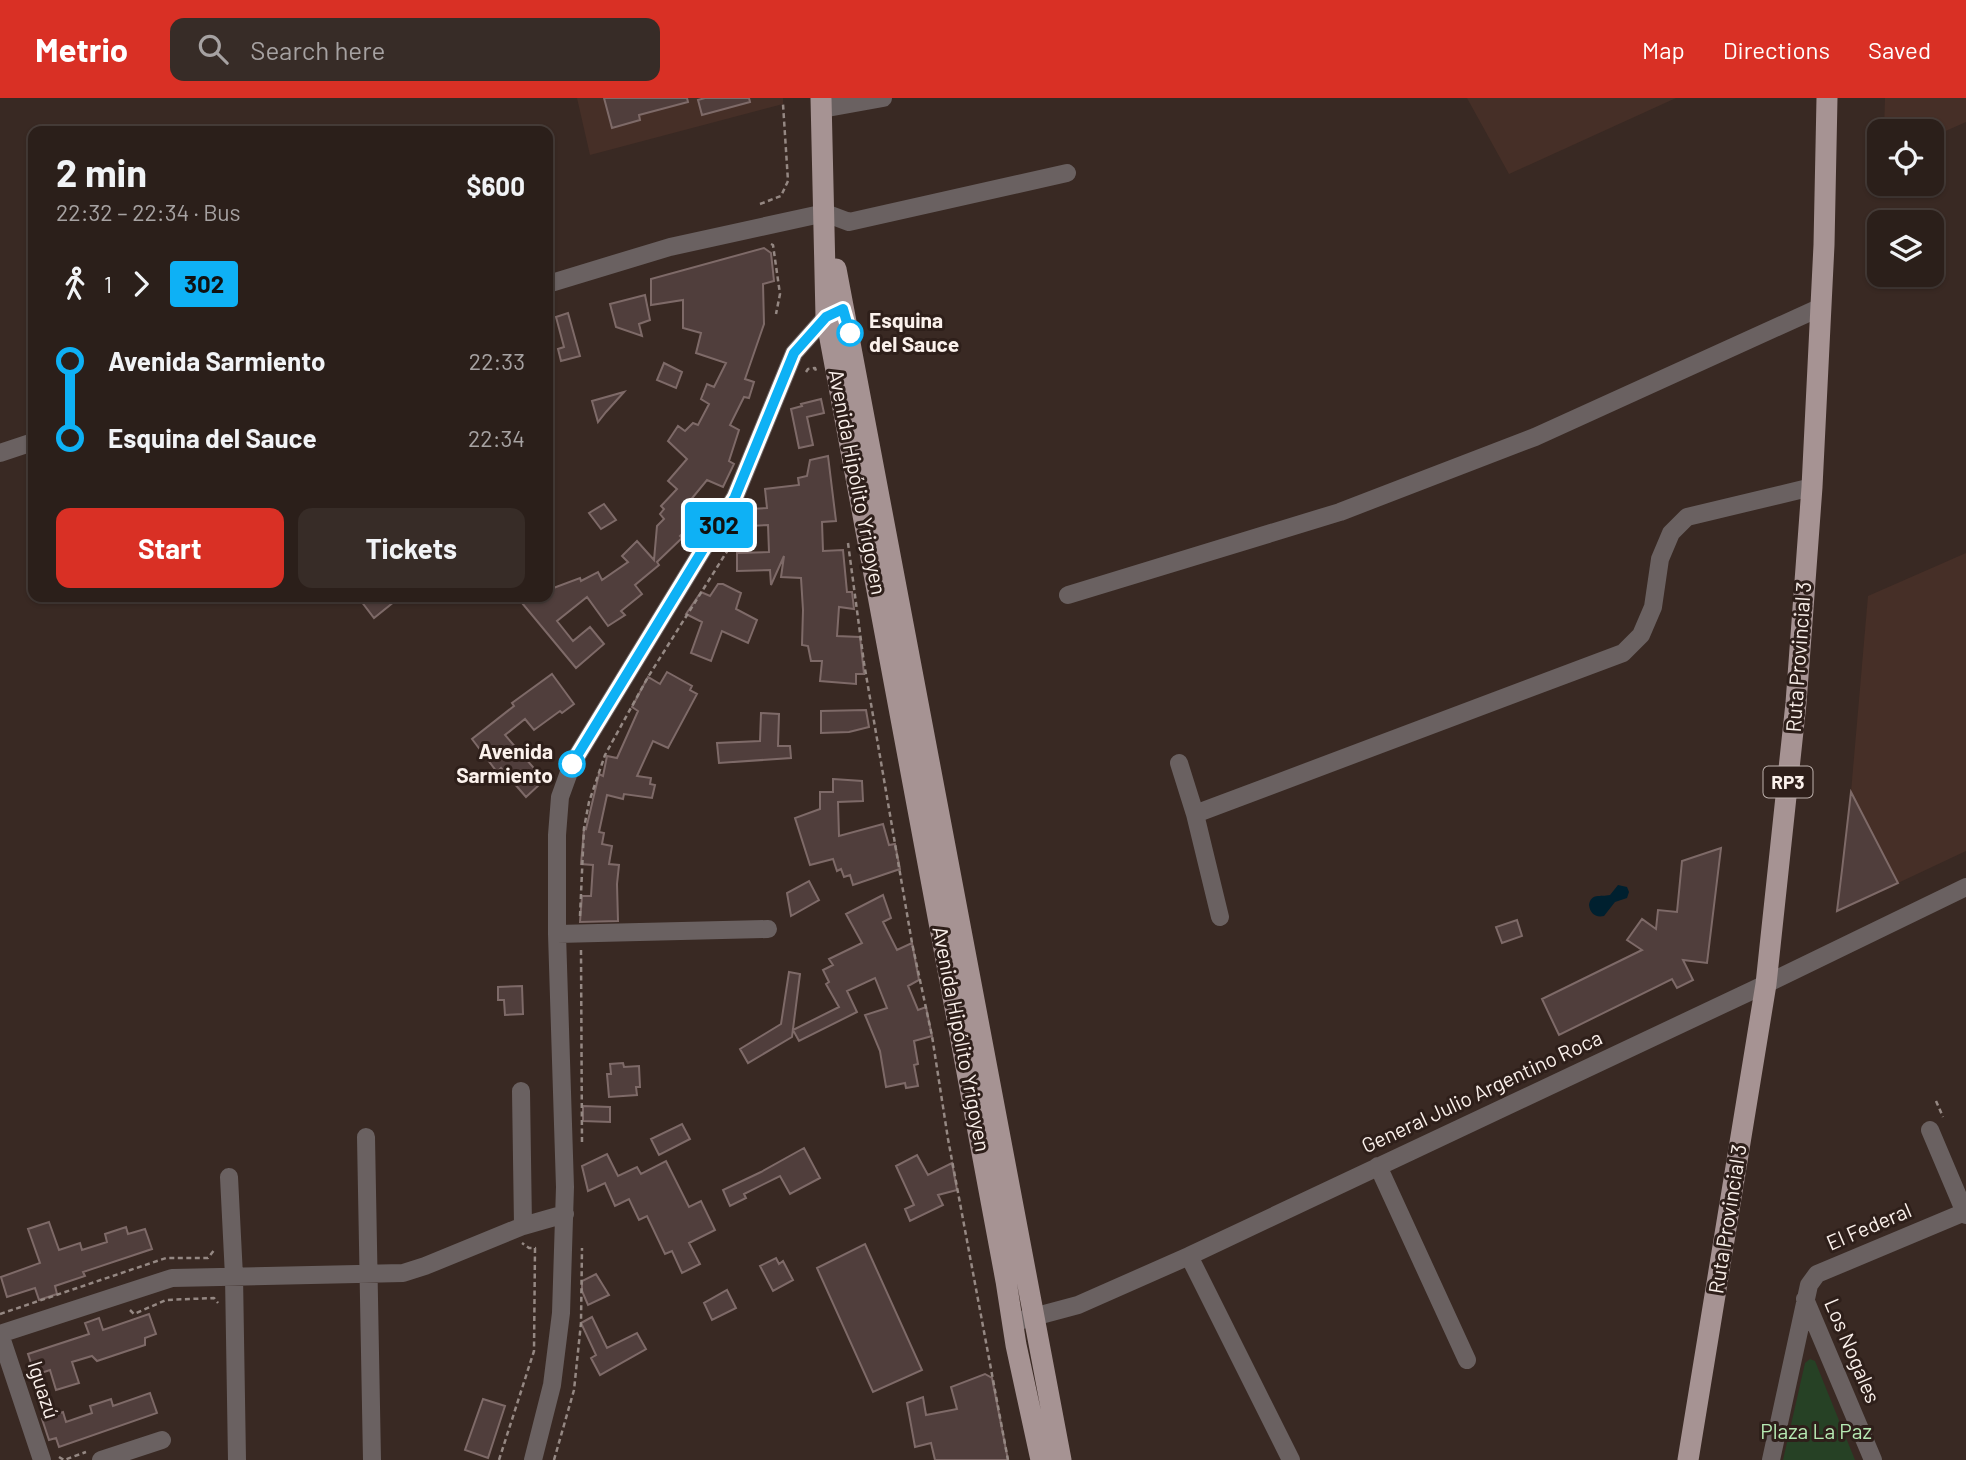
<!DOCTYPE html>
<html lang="en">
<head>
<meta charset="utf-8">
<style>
	:root { --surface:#2b1f1a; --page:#372c27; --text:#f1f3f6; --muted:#a6a2a2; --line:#473d39; --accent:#d93025 }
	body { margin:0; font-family:Barlow,sans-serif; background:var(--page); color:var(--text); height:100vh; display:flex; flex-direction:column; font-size:26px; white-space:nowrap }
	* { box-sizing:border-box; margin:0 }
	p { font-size:23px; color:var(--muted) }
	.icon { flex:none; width:38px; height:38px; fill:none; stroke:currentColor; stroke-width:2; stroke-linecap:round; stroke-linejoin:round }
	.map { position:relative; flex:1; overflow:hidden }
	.panel { position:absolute; left:28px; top:28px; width:525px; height:476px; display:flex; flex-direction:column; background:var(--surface); border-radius:14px; box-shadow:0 2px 5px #0004,0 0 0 2px var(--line) }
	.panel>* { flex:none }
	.badge { padding:0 14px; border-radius:5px; font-size:24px; line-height:46px }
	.controls { position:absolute; left:1867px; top:21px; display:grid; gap:14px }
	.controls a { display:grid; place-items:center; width:77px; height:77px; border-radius:14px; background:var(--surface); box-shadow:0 2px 5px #0004,0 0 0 2px var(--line); font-size:35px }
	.map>.badge { position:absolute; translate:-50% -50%; box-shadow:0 0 0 4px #fff }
	.legs { display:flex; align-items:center; gap:10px; height:77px; padding:0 28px; font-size:23px }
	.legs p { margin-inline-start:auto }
	.head { display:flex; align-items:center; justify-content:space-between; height:119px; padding:0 28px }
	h1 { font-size:38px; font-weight:700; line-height:52px }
	.button { display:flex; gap:14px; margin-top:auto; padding:14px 28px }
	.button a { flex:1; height:80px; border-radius:14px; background:var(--accent); color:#fff; font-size:28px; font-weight:700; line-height:80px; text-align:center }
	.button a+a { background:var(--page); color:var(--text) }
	ul { padding:0 28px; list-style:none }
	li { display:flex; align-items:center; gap:24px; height:77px; font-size:26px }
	li i { display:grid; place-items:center; width:10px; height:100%; margin:0 9px; background:currentColor }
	li i::after { content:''; width:18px; height:18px; margin:-9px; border:5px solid; border-radius:50%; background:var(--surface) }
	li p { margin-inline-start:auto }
	li:first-child i { background:linear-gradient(#0000 50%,currentColor 0) }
	li:last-child i { background:linear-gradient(currentColor 50%,#0000 0) }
	header { display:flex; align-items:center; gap:42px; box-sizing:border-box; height:98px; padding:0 35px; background:var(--accent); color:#fff }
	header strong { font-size:33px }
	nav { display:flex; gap:38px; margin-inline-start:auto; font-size:24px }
	.search { width:490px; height:63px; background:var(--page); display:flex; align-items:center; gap:18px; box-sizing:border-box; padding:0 24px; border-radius:14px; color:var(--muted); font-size:26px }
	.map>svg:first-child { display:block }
	.built { fill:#462f27 }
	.green { fill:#264125 }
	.water { fill:#00202f }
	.building { fill:#503e3c; stroke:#7e6a68; stroke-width:2 }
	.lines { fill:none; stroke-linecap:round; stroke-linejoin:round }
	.path { stroke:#958883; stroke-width:2.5; stroke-dasharray:5 3.5; stroke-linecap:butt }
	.minor { stroke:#6a6161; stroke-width:18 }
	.major { stroke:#a69393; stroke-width:21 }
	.line-1-casing { stroke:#fff; stroke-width:16 }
	.line-1 { stroke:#0eb1f5; stroke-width:10 }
	.stop-1-dot { fill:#fff; stroke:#0eb1f5; stroke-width:3.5 }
	.labels { text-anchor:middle; stroke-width:6; stroke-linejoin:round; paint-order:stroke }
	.shield { fill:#2e1f1a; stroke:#beb2ad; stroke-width:2 }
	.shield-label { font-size:19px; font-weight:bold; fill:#fbf1ec }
	.stop-label { font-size:21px; font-weight:bold; fill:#fbf1ec; stroke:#2e1f1a; text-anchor:start }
	.street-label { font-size:21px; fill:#fbf1ec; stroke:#2e1f1a }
	.park-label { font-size:21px; fill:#b6eab3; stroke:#2e1f1a }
</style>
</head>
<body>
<header>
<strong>Metrio</strong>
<div class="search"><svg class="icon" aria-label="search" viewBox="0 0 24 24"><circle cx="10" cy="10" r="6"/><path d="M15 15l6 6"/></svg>Search here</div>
<nav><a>Map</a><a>Directions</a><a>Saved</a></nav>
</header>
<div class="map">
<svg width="1966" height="1362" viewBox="0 0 1966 1362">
	<rect width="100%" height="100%" fill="#392923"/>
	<path class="built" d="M 577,0 L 783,0 L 783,6 L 590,57 Z
		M 1467,0 L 1676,0 L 1509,76 Z
		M 1885,0 L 1966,0 L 1966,24 L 1932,39 L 1932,33 L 1884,33 Z
		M 1966,455 L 1966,753 L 1898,785 L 1851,694 L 1868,498 Z"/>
	<path class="green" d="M 1810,1261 L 1815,1263 L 1855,1362 L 1783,1362 L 1805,1265 Z"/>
	<path class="water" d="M 1618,787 L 1627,789 L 1629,794 L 1627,800 L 1615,804 L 1604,818 C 1595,820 1590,815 1589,807 C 1591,795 1600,799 1610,797 Z"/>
	<path class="building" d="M 604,0 L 687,0 L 688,4 L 639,17 L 640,22 L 612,30 Z
		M 705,0 L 749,0 L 750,4 L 702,17 L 698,2 Z
		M 764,150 L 771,155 L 774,183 L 763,186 L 764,226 L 745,281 L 754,284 L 749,300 L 744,299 L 730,327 L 739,332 L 729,363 L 734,366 L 723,389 L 707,382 L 684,410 L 696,422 L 680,438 L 682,440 L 657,464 L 659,467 L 635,487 L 642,496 L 621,513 L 625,517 L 608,528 L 587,499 L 557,523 L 573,543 L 590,529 L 604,546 L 576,570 L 517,499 L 548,499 L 548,492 L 580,480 L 581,483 L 598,474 L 602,482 L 628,464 L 622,458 L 637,443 L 654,462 L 657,428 L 664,421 L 660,416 L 664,411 L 661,408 L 677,391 L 668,383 L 687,361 L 668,343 L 678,328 L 685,333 L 693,325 L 698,327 L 709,306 L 701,301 L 707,286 L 714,289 L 726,265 L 696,255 L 701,235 L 683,230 L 683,202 L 651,207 L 651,181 Z
		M 645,197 L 650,222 L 639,226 L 642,238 L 616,229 L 610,206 Z
		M 568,215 L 580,258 L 561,263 L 558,251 L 564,249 L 556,219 Z
		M 664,265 L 682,274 L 676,290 L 657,282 Z
		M 624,294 L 606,314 L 598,324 L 592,303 Z
		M 821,301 L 824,315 L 807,319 L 813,347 L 799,350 L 791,311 L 802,308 L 801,306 Z
		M 828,358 L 836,423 L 822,424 L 823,453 L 843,452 L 847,494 L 852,494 L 854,511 L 839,509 L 837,538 L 860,539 L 864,576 L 856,576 L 856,586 L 820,583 L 822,563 L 811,563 L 808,548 L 802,547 L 803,512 L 801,480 L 781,479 L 784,458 L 771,487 L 770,472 L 737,473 L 737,455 L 769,454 L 768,427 L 750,428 L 750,411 L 767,410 L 765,391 L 799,387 L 798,380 L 807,378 L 810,362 Z
		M 604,406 L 616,422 L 601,431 L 589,415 Z
		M 718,486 L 723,486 L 741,495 L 736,511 L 757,522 L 748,545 L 722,533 L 711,563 L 691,555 L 702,524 L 686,516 L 701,494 L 710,498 Z
		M 358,499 L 400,499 L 374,520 Z
		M 667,574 L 692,588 L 690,592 L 697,596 L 668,650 L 653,643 L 637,678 L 651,680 L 650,686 L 655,687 L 652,700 L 624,696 L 623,701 L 607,697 L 599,734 L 604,735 L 602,746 L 612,748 L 609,766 L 619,767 L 617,786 L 618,823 L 580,824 L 582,798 L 591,798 L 593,767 L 581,766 L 584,730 L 586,731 L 599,676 L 603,678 L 607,658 L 617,660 L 638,613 L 632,609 L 648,579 L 660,586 Z
		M 552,576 L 574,606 L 562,615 L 560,613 L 534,632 L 525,621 L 505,637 L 539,676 L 534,681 L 539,687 L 526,699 L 501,670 L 497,674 L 472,641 L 514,608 L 512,605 Z
		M 866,612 L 869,629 L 849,634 L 821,635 L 821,613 Z
		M 761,615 L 779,616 L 778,648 L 790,648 L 791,660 L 719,665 L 717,645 L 760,643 Z
		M 833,681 L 862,683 L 863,703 L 838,704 L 839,738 L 883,726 L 889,747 L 895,746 L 900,771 L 853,787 L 850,777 L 844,779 L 841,771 L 837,773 L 833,761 L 810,767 L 795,720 L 820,711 L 820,694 L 833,694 Z
		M 1851,694 L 1898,785 L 1837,813 L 1842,772 Z
		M 1721,750 L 1707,865 L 1683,862 L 1693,882 L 1677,890 L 1672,881 L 1559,937 L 1542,901 L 1642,852 L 1627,842 L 1642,821 L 1656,831 L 1658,812 L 1677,814 L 1682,763 Z
		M 809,783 L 819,802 L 791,818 L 787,795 Z
		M 883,797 L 891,820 L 883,824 L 897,852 L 912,845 L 919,882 L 908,888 L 918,912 L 926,909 L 932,938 L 914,943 L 918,966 L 914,967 L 918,988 L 906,990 L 905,985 L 886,989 L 880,953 L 865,917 L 887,910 L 875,880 L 847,893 L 857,914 L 799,943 L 793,932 L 839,909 L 826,886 L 829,884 L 823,872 L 833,867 L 829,861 L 862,845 L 846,816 Z
		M 1517,822 L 1522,838 L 1502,845 L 1496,829 Z
		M 789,874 L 800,876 L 792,939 L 748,965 L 740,951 L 781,926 Z
		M 522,888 L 523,916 L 505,917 L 504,902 L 498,902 L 498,889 Z
		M 623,965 L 624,969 L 639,968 L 640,989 L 636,989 L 637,997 L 609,999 L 607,976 L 611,976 L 610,966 Z
		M 583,1008 L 610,1009 L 610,1024 L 583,1023 Z
		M 682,1026 L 690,1041 L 659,1057 L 651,1041 Z
		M 804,1050 L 820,1080 L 790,1096 L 780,1078 L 744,1096 L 746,1100 L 730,1108 L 723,1092 L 761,1074 Z
		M 607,1056 L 618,1078 L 637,1069 L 641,1076 L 666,1063 L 689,1109 L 701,1103 L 715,1132 L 689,1145 L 700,1166 L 682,1175 L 672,1153 L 665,1156 L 647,1118 L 639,1122 L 629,1101 L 615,1108 L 605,1085 L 588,1093 L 582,1068 Z
		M 917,1057 L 928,1077 L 952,1065 L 957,1092 L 938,1097 L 943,1107 L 910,1123 L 905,1111 L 914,1107 L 896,1068 Z
		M 49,1124 L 59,1152 L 80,1145 L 82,1152 L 107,1144 L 105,1136 L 126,1129 L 128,1136 L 145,1131 L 152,1151 L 83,1174 L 85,1178 L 55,1188 L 57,1196 L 39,1202 L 35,1190 L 7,1199 L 1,1179 L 40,1165 L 28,1131 Z
		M 865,1146 L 922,1272 L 873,1294 L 817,1170 Z
		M 776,1160 L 779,1166 L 783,1163 L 793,1182 L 773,1193 L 760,1168 Z
		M 596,1176 L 609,1197 L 588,1207 L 582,1193 L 582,1183 Z
		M 727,1192 L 736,1210 L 712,1222 L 704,1205 Z
		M 149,1216 L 156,1236 L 145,1240 L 145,1247 L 97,1263 L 92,1258 L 72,1264 L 79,1285 L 56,1292 L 50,1272 L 35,1277 L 28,1256 L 89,1236 L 85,1225 L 99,1220 L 103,1232 Z
		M 592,1219 L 607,1250 L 637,1235 L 646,1251 L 600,1277 L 591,1260 L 596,1257 L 581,1225 Z
		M 985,1276 L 992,1280 L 1008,1362 L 935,1362 L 931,1345 L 915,1349 L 907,1305 L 923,1299 L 926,1317 L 957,1311 L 951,1289 Z
		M 150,1295 L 157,1315 L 59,1349 L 56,1340 L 49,1342 L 42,1321 L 63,1314 L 66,1324 L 92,1315 L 90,1308 L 111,1301 L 113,1308 Z
		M 483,1301 L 505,1308 L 488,1360 L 465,1352 Z"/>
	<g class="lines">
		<path class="path" d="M 760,106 L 781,98 L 788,83 L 783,6
			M 771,146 L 773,147 L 780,196 L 776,216
			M 806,274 L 808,271 L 815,270 L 816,273
			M 848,445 L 864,565 L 912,845 L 932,938 L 948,1041 L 1008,1362
			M 580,818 L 584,730 L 589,704 L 605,657 L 648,579 L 743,428 L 750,409
			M 581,852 L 582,1045
			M 1936,1003 L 1943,1019
			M 130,1212 L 134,1216 L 166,1202 L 214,1200 L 218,1205
			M 0,1216 L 166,1160 L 208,1160 L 215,1151
			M 59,1359 L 64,1362 L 86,1354
			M 499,1362 L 534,1253 L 535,1150 L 529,1150 L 522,1145
			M 554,1362 L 574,1292 L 581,1225 L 582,1150"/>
		<path class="minor" d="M 822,11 L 883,0
			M 548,186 L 670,149 L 825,115 L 849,124 L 1067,75
			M 0,355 L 33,344
			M 1068,497 L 1340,414 L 1535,339 L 1819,210
			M 1179,665 L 1195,716 L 1220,819
			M 1195,716 L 1623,555 L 1641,537 L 1653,509 L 1660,461 L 1671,435 L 1687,419 L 1812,389
			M 557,836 L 768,831
			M 521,993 L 523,1128
			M 1930,1032 L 1966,1117
			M 366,1039 L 372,1362
			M 1378,1068 L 1467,1262
			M 229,1079 L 234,1178 L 237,1362
			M 1189,1158 L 1291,1362
			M 1805,1201 L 1873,1362
			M 1022,1222 L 1078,1207 L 1189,1158 L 1766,886 L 1966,789
			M 0,1236 L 172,1180 L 403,1175 L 425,1168 L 523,1128 L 565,1116
			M 0,1236 L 42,1362
			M 101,1362 L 162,1342
			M 533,1362 L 552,1287 L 561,1215 L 565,1089 L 557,836 L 557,737 L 560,699 L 572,666 L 735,399 L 794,255 L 826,219 L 834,216
			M 1771,1362 L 1809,1187 L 1817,1176 L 1965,1114"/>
		<path class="major" d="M 821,0 L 826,219 L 1006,1183 L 1016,1247 L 1041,1362
			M 836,171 L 1061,1362
			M 1688,1362 L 1766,886 L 1796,605 L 1812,389 L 1824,147 L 1827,0"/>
	</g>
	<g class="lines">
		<defs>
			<path id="line-1" d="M 572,666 L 735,399 L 794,255 L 826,219 L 843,211 L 850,235"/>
		</defs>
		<use href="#line-1" class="line-1-casing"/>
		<use href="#line-1" class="line-1"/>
	</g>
	<g class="stop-1-dot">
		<circle cx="850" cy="235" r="12"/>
		<circle cx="572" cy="666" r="12"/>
	</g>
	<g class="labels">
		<rect class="shield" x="1763.5" y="668.5" width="49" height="31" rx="5"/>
		<g class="shield-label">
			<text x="1788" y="691">RP3</text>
		</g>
		<g class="stop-label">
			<text x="869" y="230">Esquina<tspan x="869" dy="24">del Sauce</tspan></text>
			<text x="553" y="661" text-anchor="end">Avenida<tspan x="553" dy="24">Sarmiento</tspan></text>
		</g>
		<g class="street-label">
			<text transform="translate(857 384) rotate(79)" y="7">Avenida Hipólito Yrigoyen</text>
			<text transform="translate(1799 559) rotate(-86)" y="7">Ruta Provincial 3</text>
			<text transform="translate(961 941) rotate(79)" y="7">Avenida Hipólito Yrigoyen</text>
			<text transform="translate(1482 994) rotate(-25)" y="7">General Julio Argentino Roca</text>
			<text transform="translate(1728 1121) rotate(-81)" y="7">Ruta Provincial 3</text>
			<text transform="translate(1869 1129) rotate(-23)" y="7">El Federal</text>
			<text transform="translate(1852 1253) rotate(67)" y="7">Los Nogales</text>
			<text transform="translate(43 1292) rotate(72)" y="7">Iguazú</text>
		</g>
		<g class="park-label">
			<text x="1816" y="1341">Plaza La Paz</text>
		</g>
	</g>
</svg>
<div class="controls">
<a><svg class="icon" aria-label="locate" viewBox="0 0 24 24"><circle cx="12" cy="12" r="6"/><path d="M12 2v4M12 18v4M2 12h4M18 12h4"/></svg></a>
<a><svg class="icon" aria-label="layers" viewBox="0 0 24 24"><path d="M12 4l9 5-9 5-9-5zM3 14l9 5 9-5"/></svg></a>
</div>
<b class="badge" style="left:719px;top:427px;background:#0eb1f5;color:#111">302</b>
<section class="panel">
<div class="head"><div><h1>2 min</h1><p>22:32 – 22:34 · Bus</p></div><b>$600</b></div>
<div class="legs"><svg class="icon" aria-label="walk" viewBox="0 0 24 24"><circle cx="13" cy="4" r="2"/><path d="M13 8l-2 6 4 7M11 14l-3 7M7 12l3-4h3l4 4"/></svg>1<svg class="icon" aria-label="forward" viewBox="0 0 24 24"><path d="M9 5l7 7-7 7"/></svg><b class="badge" style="background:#0eb1f5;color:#111">302</b></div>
<ul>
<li><i style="color:#0eb1f5"></i><b>Avenida Sarmiento</b><p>22:33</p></li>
<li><i style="color:#0eb1f5"></i><b>Esquina del Sauce</b><p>22:34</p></li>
</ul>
<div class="button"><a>Start</a><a>Tickets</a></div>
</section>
</div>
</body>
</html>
